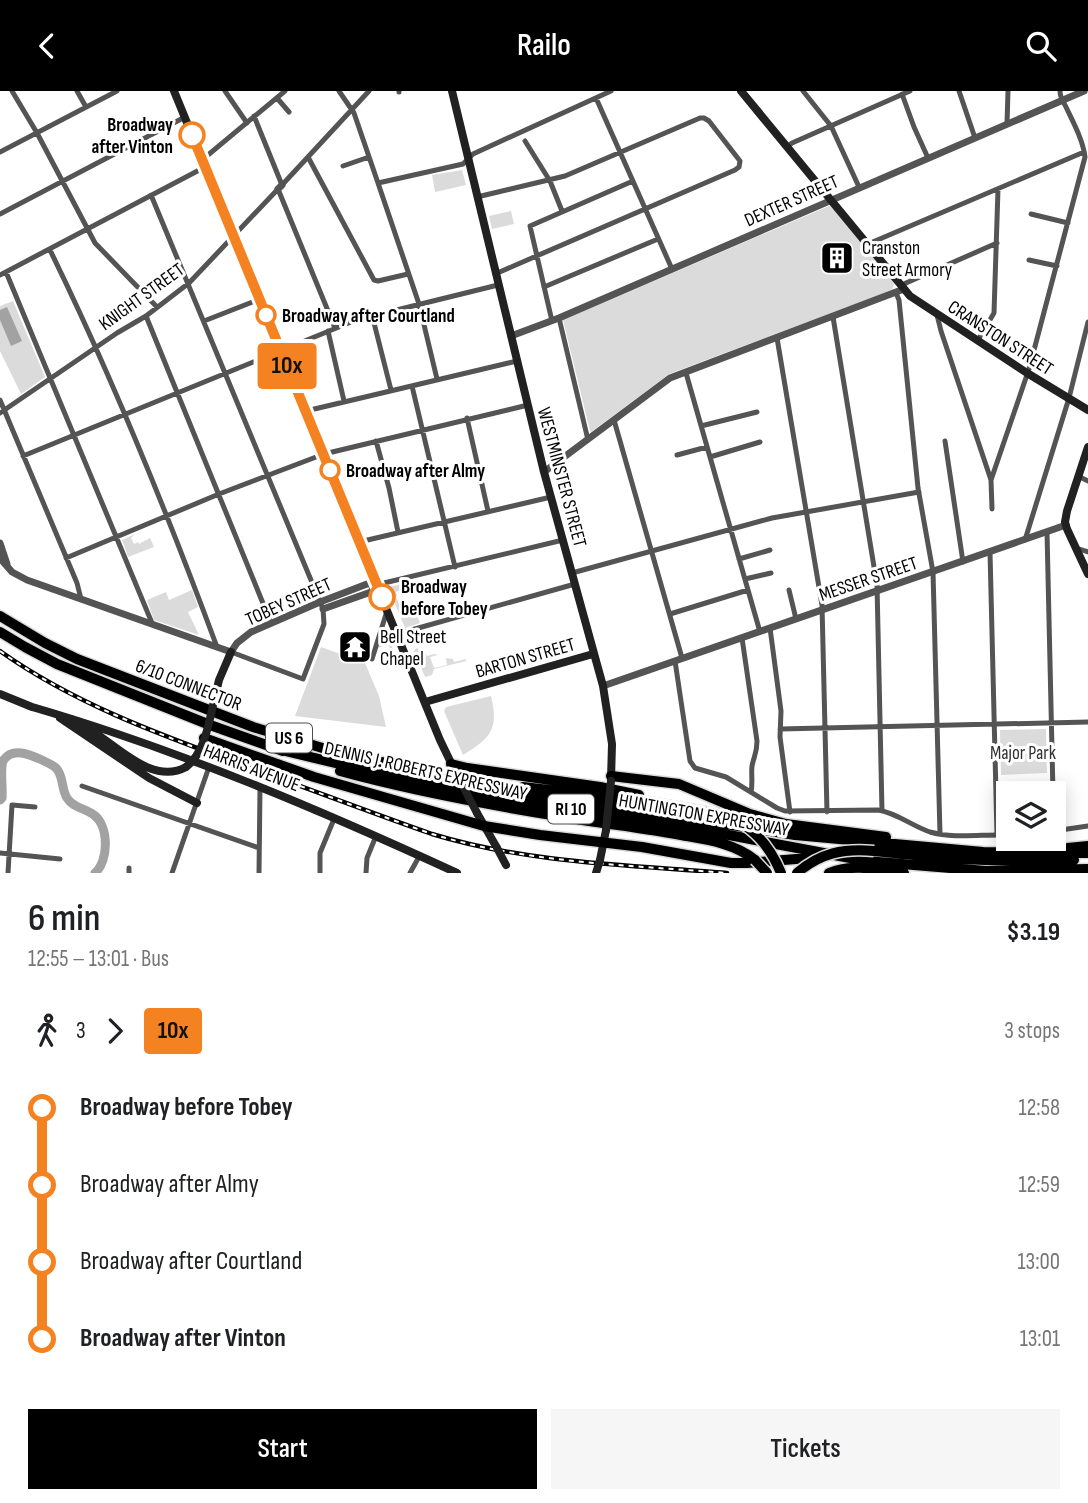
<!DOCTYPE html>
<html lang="en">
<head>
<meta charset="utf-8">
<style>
	:root { --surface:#fff; --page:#f6f6f6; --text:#202124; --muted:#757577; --accent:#000 }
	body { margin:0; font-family:"Sofia Sans Condensed",sans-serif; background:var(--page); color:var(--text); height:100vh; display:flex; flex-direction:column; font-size:26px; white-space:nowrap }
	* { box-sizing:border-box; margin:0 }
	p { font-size:23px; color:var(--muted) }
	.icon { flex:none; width:38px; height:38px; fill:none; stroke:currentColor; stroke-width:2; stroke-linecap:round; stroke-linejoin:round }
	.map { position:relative; height:782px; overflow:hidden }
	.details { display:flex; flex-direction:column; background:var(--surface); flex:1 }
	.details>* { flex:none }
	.badge { padding:0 14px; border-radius:5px; font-size:24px; line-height:46px }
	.tools { position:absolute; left:996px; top:690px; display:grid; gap:14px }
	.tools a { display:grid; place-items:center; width:70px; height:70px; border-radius:0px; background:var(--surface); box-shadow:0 4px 18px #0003; font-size:35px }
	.map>.badge { position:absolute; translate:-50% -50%; box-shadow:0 0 0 4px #fff }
	.legs { display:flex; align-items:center; gap:10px; height:77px; padding:0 28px; font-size:23px }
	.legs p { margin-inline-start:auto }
	.head { display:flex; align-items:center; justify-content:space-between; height:119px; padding:0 28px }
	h1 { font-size:38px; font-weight:600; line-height:52px }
	.primary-button { display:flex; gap:14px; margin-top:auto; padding:14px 28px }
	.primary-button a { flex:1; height:80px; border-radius:0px; background:var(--accent); color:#fff; font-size:28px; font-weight:600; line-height:80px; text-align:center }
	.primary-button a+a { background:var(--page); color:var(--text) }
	ul { padding:0 28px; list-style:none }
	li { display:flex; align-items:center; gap:24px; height:77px; font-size:26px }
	li i { display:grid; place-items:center; width:10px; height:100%; margin:0 9px; background:currentColor }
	li i::after { content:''; width:18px; height:18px; margin:-9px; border:5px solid; border-radius:50%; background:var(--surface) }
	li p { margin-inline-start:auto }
	li:first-child i { background:linear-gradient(#0000 50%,currentColor 0) }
	li:last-child i { background:linear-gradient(currentColor 50%,#0000 0) }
	header { display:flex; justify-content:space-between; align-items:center; height:91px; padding:0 28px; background:var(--accent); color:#fff; font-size:32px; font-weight:600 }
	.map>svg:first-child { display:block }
	.green { fill:#dbdbdb }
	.water { fill:#a2a2a2 }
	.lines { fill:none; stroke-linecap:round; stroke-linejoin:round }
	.river { stroke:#a2a2a2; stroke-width:9 }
	.motorway-casing { stroke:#dbdbdb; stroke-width:13 }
	.minor { stroke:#545454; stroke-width:5 }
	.tertiary { stroke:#545454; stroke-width:7 }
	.secondary { stroke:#212121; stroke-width:8 }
	.motorway { stroke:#000; stroke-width:10 }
	.rail-casing { stroke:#000; stroke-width:4.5 }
	.rail { stroke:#fff; stroke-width:2; stroke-dasharray:5; stroke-linecap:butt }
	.motorway-bridge-casing { stroke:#dbdbdb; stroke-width:13; stroke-linecap:butt }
	.secondary-bridge { stroke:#212121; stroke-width:8 }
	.motorway-bridge { stroke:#000; stroke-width:10 }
	.line-1-casing { stroke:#fff; stroke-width:16 }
	.line-1 { stroke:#f58220; stroke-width:10 }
	.stop-1-dot { fill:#fff; stroke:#f58220; stroke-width:3.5 }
	.labels { text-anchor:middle; stroke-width:6; stroke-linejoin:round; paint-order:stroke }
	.shield { fill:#fff; stroke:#4c4c4c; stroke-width:2 }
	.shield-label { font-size:18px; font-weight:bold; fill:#000 }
	.stop-label { font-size:19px; font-weight:bold; fill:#000; stroke:#fff; text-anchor:start }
	.street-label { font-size:19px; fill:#000; stroke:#fff }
	.poi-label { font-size:19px; fill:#000; stroke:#fff; text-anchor:start }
	.park-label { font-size:19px; fill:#323232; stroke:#fff }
</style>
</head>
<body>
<header><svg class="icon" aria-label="back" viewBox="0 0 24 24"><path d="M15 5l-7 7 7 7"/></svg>Railo<svg class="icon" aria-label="search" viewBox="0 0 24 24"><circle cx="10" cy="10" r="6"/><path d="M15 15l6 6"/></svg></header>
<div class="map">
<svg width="1088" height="782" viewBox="0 0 1088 782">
	<rect width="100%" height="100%" fill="#fff"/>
	<path class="green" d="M 462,79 L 466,94 L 435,101 L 432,84 Z
		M 829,115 L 831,115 L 893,190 L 894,193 L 892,199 L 669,283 L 591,341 L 590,340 L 563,229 Z
		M 511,120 L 514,133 L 492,138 L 489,125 Z
		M 13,210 L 45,286 L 21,303 L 0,260 L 0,215 Z
		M 135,443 L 131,447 L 134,453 L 138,451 L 139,453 L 150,447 L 154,456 L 128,466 L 122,449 Z
		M 403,493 L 405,497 L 396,501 L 397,505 L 396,506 L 401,517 L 418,511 L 419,513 L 413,515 L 420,532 L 405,537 L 388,496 Z
		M 192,499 L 198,516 L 188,521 L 199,544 L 154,529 L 147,509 L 166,501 L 169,509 Z
		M 385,539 L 399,572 L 385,576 L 381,569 L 392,564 L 389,555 L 387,554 L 378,557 L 384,540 Z
		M 321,556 L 365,572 L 379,605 L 386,636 L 295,625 Z
		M 416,557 L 421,559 L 423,559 L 427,565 L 434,563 L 438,564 L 430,566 L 434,577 L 447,574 L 446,567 L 453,568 L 454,571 L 466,568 L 466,570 L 434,578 L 432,584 L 425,586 L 414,560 Z
		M 491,605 C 499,638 491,647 463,664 L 444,620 L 446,616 Z
		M 1046,638 L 1047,682 L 1001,684 L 1000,639 Z"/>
	<path class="water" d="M 7,216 L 22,250 L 11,255 L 0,229 L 0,219 Z"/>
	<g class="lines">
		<path class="river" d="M 0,709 L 2,707 C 3,697 0,678 3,670 C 12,655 31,664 42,669 C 46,671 53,674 56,677 C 64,685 61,698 67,707 C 73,717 85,717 94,724 C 109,735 109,770 95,782"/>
		<defs>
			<path id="motorway" d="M 0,525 L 45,552 L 77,568 L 253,636 L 339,662 L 457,687 L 479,694 L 568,709 L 662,723 L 795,744 L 983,761 L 1088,762
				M 0,541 L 25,556 L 57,573 L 210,634 L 283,660
				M 204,647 L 314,686 L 484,735 L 540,744 L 642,756 L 731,772 L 747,772 L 821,766
				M 277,658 L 369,680 L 432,693 L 559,716 L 676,734 L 866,770 L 986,780 L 1088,778
				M 451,673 L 467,677 L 600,696 L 639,704
				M 340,680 C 413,700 489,714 564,726 C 605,733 645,737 686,745 C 710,749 735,753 755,769
				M 611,685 L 679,693 L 750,723 L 786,733 L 886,746
				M 523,696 L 635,709 L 723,724
				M 1068,757 L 1088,755
				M 874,760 C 940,767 1006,773 1074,769
				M 829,782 C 853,772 879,779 904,782"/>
		</defs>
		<use href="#motorway" class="motorway-casing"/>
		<path class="minor" d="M 12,0 L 37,42 L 95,152 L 157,216
			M 77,0 L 86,16
			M 225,0 L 247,32
			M 339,0 L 354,22 L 378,92 L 419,213 L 437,288
			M 399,0 L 399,1
			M 803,0 L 831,35 L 859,96
			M 959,0 L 975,47
			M 902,3 L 914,36 L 928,67
			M 277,7 L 289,21
			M 596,7 L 672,178
			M 254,25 L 282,94 L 369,0
			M 1007,33 L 1008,0
			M 525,50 L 550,90 L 562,120
			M 787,56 L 792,52 L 910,0
			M 0,61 L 117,0
			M 308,66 L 374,189 L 378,190 L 408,183
			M 202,69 L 285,0
			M 343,75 L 369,66
			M 378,92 L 463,73 L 473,63 L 611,0
			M 151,104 L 323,518 L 324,533 L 303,588 L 231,561
			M 477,106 L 565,85 L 700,27 L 704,27 L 709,30 L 740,70 L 739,76 L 735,79 L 495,183
			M 0,123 L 185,26
			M 1031,123 L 1068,132
			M 868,153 L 1084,61
			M 50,159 C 113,288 167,421 217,556
			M 1029,169 L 1057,175
			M 6,181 L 152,532
			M 0,184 L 205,76
			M 901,195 L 906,192 L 997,152
			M 544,196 L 658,148
			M 896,202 L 899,209 L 918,397 L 933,481 L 940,743
			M 372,224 L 391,299
			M 937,224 L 941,240 L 991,389 L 992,418
			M 146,225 L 271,532
			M 833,226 L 877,494 L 882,720
			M 559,227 L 588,349
			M 204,230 L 260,208
			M 552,230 L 530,135 L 633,90
			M 328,240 L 344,310
			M 777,247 L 822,514 L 827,721
			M 978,249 L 994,222 L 998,98
			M 686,282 L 760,541
			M 412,295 L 455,476
			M 0,309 L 77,492 L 81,508
			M 306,320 L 517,270
			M 0,322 L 117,242 L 146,225 L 189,192 L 278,98 L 335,237
			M 467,327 L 488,420
			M 614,329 L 682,567
			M 701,335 L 757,321
			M 376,350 L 389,397 L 398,441
			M 945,350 L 963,471
			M 677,364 L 707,356
			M 23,365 L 356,229 L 498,194
			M 710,366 L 760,351
			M 1078,385 L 1088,390
			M 991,389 L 1029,278 L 1085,66 C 1083,49 1073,31 1066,16 C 1063,10 1060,7 1060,0
			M 1047,441 L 1053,702
			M 1025,449 L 1069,307 L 1088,231
			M 359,451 L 551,406
			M 1076,457 L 1088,461
			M 990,461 L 997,744
			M 66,467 L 219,403 L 324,363 L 528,314
			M 739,468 L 770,459
			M 572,482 L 772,427 L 919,401
			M 745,488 L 771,482
			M 376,492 L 384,492 L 563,449
			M 789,499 L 796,528
			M 670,523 L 748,499
			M 770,537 L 781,620 L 780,646 L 790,721
			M 397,543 L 575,493
			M 742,547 L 757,650 C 757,662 754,665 752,675 C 751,684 753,692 751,701
			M 372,568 L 387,520
			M 675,570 L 690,670 L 695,677 L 726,686 L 777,717 L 785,720 L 878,719 C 897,722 912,735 930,741 C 954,748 983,743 1008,744
			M 780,638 L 1088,631
			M 82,695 L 259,757
			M 1054,723 L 1054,740
			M 1054,740 L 1088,735
			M 0,762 L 60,768
			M 8,782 L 12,714 L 35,716
			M 129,782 L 129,777
			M 172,782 L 209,676
			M 259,782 L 260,697
			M 320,782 L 320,762 L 334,728
			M 366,782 L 367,767 L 376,745
			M 410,782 L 420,764"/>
		<path class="tertiary" d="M 278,98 L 282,94
			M 511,245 L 559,227 L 1084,0
			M 544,381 L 670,287 L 904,198
			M 0,452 L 7,473
			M 0,467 L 12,481 L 27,489 L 231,561 L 237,552 L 251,541 L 320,511 L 367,493 L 376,492
			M 323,518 L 371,501 L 376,492
			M 603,595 L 1066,434"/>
		<path class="secondary" d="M 174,0 L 440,649 L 454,678
			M 452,0 L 544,381 L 603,595 L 612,653 L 611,688
			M 741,0 L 910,205 L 1027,282 L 1088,319
			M 1088,356 L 1067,420 L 1065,431 L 1067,438 L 1088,483
			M 0,603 L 32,616
			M 215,606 L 219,589 L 231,561
			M 425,611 L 593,563
			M 29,615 C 177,658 318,718 457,782
			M 60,627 L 149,687 L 197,712
			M 82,634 C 113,649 150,696 186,676
			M 477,722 L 497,757
			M 600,769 L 606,739"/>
		<use href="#motorway" class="motorway"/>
		<defs>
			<path id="rail" d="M 0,560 C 76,614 164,645 251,677 C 312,699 372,722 432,743 C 527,772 628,774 727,782"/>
		</defs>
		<use href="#rail" class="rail-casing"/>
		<use href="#rail" class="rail"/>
		<defs>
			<path id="motorway-bridge" d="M 723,724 C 751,733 770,755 781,782
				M 755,769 L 767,782
				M 797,782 C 820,762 844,757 874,760"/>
		</defs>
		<use href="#motorway-bridge" class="motorway-bridge-casing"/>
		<path class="secondary-bridge" d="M 186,676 C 206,661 209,629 215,606
			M 455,680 L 477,722
			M 606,739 L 611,690
			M 497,757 L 506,774
			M 596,782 L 600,769"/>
		<use href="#motorway-bridge" class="motorway-bridge"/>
	</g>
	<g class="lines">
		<defs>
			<path id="line-1" d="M 192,44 L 382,506"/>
		</defs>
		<use href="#line-1" class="line-1-casing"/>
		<use href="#line-1" class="line-1"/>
	</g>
	<defs>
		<symbol id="building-square" viewBox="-11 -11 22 22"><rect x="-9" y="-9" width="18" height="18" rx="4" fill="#000" stroke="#fff"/><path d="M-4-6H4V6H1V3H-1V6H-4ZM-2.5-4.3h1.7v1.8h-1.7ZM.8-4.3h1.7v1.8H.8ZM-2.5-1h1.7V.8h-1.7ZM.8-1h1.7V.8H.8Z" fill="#fff"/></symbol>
		<symbol id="temple-square" viewBox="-11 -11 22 22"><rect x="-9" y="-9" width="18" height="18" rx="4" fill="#000" stroke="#fff"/><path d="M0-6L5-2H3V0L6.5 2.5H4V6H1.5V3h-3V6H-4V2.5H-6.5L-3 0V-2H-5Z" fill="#fff"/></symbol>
	</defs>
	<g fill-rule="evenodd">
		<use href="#building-square" x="818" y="148" width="38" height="38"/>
		<use href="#temple-square" x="336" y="537" width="38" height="38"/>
	</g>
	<g class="stop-1-dot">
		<circle cx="192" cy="44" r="12"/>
		<circle cx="266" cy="224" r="9"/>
		<circle cx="330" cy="379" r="9"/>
		<circle cx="382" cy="506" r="12"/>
	</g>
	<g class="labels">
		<g class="shield">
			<rect x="266" y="632.5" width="46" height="29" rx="5"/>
			<rect x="548" y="703.5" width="46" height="29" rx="5"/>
		</g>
		<g class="shield-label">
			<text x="289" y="653">US 6</text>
			<text x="571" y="724">RI 10</text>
		</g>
		<g class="stop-label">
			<text x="173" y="40" text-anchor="end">Broadway<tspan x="173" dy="22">after Vinton</tspan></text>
			<text x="282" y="231">Broadway after Courtland</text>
			<text x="346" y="386">Broadway after Almy</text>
			<text x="401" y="502">Broadway<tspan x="401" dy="22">before Tobey</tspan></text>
		</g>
		<g class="street-label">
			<text transform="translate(791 109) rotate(-24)" y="7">DEXTER STREET</text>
			<text transform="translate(141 205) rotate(-36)" y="7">KNIGHT STREET</text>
			<text transform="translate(1001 246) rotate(33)" y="7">CRANSTON STREET</text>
			<text transform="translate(563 386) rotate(75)" y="7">WESTMINSTER STREET</text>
			<text transform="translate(868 487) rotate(-19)" y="7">MESSER STREET</text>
			<text transform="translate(288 510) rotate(-24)" y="7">TOBEY STREET</text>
			<text transform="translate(525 566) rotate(-16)" y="7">BARTON STREET</text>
			<text transform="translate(189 593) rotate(21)" y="7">6/10 CONNECTOR</text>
			<text transform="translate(252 676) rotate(21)" y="7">HARRIS AVENUE</text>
			<text transform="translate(426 679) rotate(13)" y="7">DENNIS J. ROBERTS EXPRESSWAY</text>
			<text transform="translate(704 723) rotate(10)" y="7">HUNTINGTON EXPRESSWAY</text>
		</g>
		<g class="poi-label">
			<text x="862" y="163">Cranston<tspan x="862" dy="22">Street Armory</tspan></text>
			<text x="380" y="552">Bell Street<tspan x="380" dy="22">Chapel</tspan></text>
		</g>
		<g class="park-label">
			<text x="1023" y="668">Major Park</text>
		</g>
	</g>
</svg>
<div class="tools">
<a><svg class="icon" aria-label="layers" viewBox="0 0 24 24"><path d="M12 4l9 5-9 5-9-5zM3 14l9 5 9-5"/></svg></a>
</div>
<b class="badge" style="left:287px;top:275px;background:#f58220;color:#111">10x</b>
</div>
<section class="details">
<div class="head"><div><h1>6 min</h1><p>12:55 – 13:01 · Bus</p></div><b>$3.19</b></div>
<div class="legs"><svg class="icon" aria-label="walk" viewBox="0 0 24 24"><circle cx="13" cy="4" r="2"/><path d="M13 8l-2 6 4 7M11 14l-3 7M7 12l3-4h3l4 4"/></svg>3<svg class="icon" aria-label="forward" viewBox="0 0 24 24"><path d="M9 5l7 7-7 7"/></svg><b class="badge" style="background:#f58220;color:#111">10x</b><p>3 stops</p></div>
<ul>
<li><i style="color:#f58220"></i><b>Broadway before Tobey</b><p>12:58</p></li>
<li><i style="color:#f58220"></i><span>Broadway after Almy</span><p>12:59</p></li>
<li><i style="color:#f58220"></i><span>Broadway after Courtland</span><p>13:00</p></li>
<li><i style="color:#f58220"></i><b>Broadway after Vinton</b><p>13:01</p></li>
</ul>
<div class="primary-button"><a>Start</a><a>Tickets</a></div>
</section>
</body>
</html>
